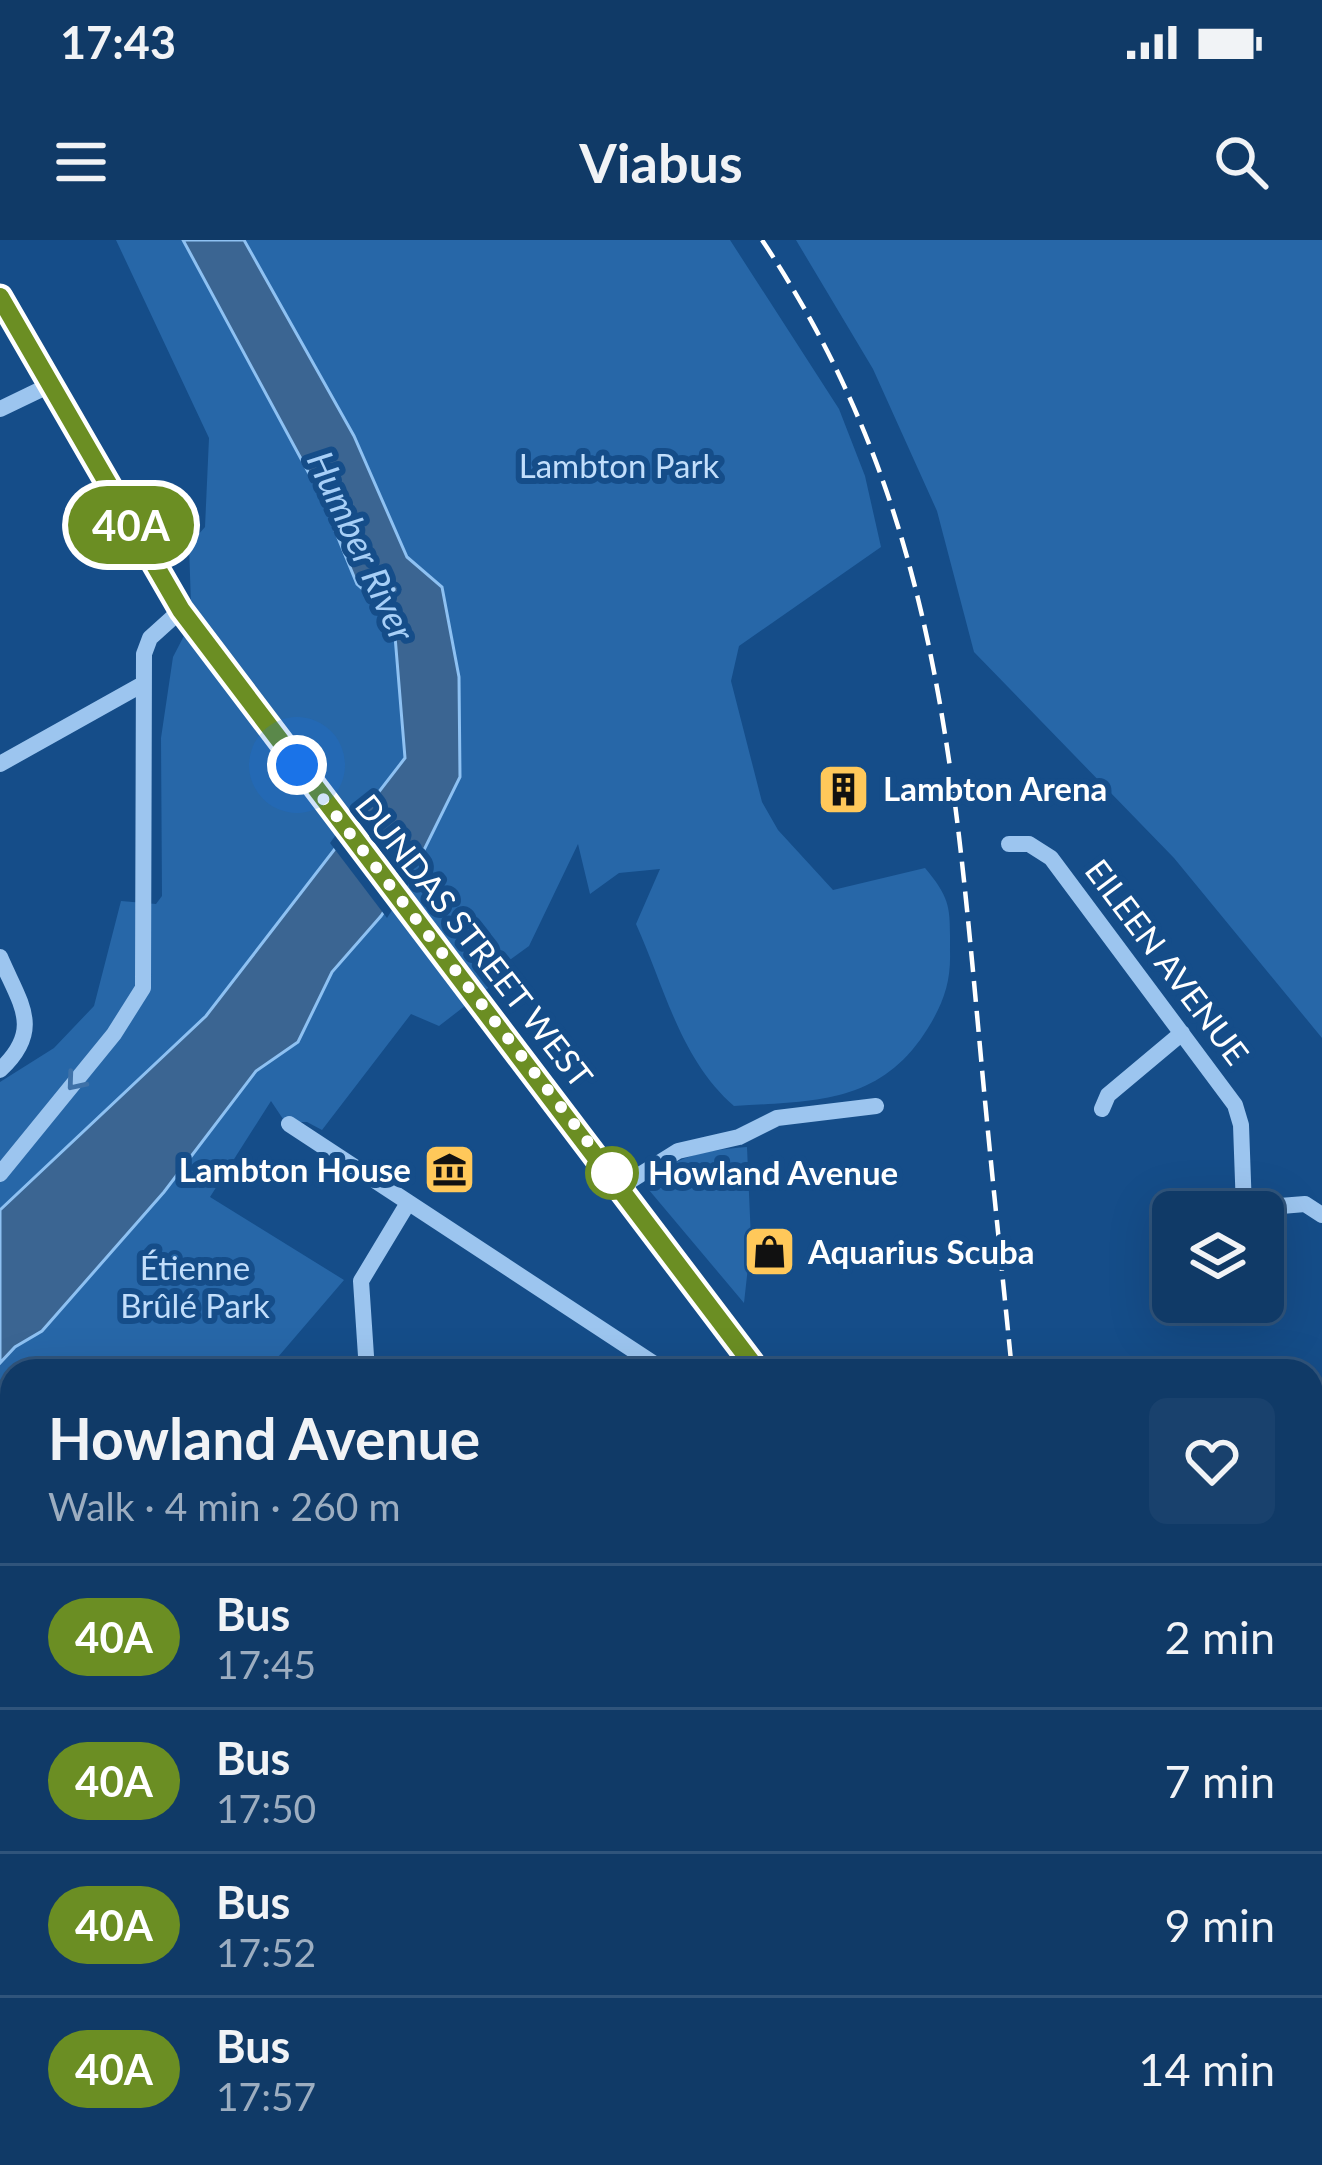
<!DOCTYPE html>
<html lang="en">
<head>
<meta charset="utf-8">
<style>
	:root { --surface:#103a67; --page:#19416d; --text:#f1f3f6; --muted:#9cadc0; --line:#30547b }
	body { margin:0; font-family:Lato,sans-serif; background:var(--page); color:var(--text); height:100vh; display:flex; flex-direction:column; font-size:45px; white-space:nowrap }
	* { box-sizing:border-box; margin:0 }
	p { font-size:39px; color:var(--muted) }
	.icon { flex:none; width:66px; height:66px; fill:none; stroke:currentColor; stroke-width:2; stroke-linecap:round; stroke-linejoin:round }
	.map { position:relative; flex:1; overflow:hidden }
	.details { position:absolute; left:0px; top:1119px; width:1323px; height:807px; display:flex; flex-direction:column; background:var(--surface); border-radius:36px 36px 0 0; box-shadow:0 12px 48px #0002,0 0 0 3px var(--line) }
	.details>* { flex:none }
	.badge { padding:0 24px; border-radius:39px; font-size:42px; line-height:78px }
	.controls { position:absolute; left:1152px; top:951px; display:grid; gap:24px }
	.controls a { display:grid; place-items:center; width:132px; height:132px; border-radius:18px; background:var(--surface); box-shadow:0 12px 48px #0002,0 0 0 3px var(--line); font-size:60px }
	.you { position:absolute; width:60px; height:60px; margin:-30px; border:9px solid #fff; border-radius:50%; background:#1a73e8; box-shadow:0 0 0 18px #1a73e833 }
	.map>.badge { position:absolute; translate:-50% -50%; box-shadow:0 0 0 6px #fff }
	.round { display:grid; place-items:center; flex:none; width:126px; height:126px; border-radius:18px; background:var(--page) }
	.summary { display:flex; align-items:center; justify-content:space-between; height:204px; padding:0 48px }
	h1 { font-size:57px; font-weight:700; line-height:90px }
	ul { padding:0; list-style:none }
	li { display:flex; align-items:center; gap:36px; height:144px; padding:0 48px; border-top:3px solid var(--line) }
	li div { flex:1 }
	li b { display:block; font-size:45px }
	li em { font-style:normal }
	li .badge { min-width:132px; font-weight:700; text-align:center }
	.status { display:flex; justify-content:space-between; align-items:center; height:84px; padding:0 60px; background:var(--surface); direction:ltr }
	.status svg { height:33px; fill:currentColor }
	header { display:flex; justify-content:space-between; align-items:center; height:156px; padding:0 48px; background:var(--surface); font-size:54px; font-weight:700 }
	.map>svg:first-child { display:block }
	.green { fill:#2767a8 }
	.water { fill:#3b6592; stroke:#8ec1f2; stroke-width:3 }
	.pier { fill:#154d89 }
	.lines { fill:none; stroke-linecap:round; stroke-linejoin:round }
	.minor { stroke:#9cc5ef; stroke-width:16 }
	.major { stroke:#e4f0ff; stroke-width:21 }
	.rail { stroke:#fff; stroke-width:4.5; stroke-dasharray:21 9; stroke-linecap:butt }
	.oneway { stroke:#3e71a8 }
	.line-casing { stroke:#fff; stroke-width:27 }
	.line { stroke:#6b8e23; stroke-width:18 }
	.walk { stroke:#fff; stroke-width:12; stroke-dasharray:0 21.6 }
	.stop-dot { fill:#fff; stroke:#6b8e23; stroke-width:6 }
	.labels { text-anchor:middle; stroke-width:12; stroke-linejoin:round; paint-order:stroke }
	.park-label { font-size:33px; fill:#c2defb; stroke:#154d89 }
	.poi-label { font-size:33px; font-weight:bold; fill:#fff; stroke:#154d89; text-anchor:start }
	.street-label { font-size:33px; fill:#fff; stroke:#154d89 }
	.stop-label { font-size:33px; font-weight:bold; fill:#fff; stroke:#154d89; text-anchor:start }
	.water-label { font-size:36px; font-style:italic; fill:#a7cff7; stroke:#154d89 }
</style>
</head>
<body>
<div class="status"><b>17:43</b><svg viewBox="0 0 49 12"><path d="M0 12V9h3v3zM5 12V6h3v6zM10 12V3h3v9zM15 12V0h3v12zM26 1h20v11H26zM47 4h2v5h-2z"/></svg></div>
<header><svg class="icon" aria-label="menu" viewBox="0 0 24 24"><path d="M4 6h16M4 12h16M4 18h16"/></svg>Viabus<svg class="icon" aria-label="search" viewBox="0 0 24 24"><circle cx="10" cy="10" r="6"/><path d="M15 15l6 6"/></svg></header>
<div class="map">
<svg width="1322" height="1925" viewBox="0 0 1322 1925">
	<rect width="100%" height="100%" fill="#154d89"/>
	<path class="green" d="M 116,0 L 183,0 L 320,254 L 357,344 L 382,366 L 395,396 L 405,518 L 206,776 L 0,970 L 0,842 L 54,808 L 94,766 L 121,661 L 156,664 L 162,656 L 161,498 L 173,417 L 187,390 L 191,365 L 189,305 L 205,287 L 209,198 Z
		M 244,0 L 730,0 L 839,169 L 865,236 L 881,307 L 739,406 L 731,441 L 762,562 L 778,590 L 833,650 L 925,628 C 952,660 950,669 950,711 C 951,741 944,762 928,788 C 881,864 816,861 734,866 C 680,819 665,748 636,684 L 660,629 L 619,633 L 590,654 L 578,604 L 529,706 L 507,722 L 496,742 L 439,786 L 411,774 L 322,890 L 307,882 L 285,882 L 271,861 L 210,957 L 344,1040 L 266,1131 L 12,1131 L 12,1533 L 0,1551 L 0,1123 L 15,1107 L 42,1091 L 164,952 L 256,831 L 298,802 L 332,732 L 381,676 L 423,612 L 460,537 L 442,348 L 407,317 L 354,196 Z
		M 796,0 L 1322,0 L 1322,798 L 1174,618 L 974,412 L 937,271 L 873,129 Z
		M 747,907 L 751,1000 L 744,1063 L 649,950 C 665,914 712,910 747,907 Z"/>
	<path class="water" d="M 183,0 L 244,0 L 354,196 L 407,317 L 442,347 L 459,437 L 460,537 L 423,612 L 381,676 L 332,732 L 298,802 L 256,831 L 164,952 L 42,1091 L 15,1107 L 0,1123 L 0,970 L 206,776 L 405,518 L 395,396 L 382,366 L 357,344 L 320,254 Z"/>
	<path class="pier" d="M 356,567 L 411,640 L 387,678 L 330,603 Z"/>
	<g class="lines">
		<path class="minor" d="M 0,169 L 50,145
			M 0,524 L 143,444
			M 1009,604 L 1029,604 L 1051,618 L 1235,865 L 1241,885 L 1244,969 L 1305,964 L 1322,975
			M 0,717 C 20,764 44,789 0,830
			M 1102,869 L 1108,855 L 1182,793
			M 289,884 L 665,1131
			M 0,934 L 114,794 L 143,748 L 144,414 L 150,398 L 181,370
			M 622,946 L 678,911 L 739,897 L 777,878 L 876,866
			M 367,1131 L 361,1041 L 408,963
			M 1311,1328 L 1322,1280
			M 1311,1620 L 1322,1661
			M 0,1696 L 12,1677
			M 0,1791 L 12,1798
			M 0,1907 L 12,1892
			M 16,1914 L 28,1925
			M 665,1914 L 693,1925
			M 314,1925 L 322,1917
			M 542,1925 L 552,1914
			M 850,1925 L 854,1914"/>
		<path class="major" d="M 0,57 L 181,370 L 758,1131
			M 1311,1572 L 1322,1565
			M 1048,1914 L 1048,1925
			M 1197,1914 L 1200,1925"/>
		<path class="rail" d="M 762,0 C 931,253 952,503 979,796 C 989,908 1001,1019 1012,1131
			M 1104,1914 L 1105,1925"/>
	</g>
	<defs><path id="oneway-chevron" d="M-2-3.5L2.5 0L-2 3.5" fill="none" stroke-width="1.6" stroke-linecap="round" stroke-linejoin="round" transform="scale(3)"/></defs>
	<use class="oneway" href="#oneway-chevron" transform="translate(75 842) rotate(130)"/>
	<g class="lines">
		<defs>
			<path id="line" d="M 0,57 L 181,370 L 758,1131"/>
		</defs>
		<use href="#line" class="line-casing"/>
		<use href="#line" class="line"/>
		<path class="walk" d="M 297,525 L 612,933"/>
	</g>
	<defs>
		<symbol id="building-square" viewBox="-11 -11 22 22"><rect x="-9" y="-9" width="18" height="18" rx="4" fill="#ffc85a" stroke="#154d89"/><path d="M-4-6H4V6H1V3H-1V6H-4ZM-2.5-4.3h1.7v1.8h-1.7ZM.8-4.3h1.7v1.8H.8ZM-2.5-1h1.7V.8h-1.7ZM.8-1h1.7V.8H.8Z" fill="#111"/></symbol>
		<symbol id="museum-square" viewBox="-11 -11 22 22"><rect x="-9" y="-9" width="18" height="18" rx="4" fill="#ffc85a" stroke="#154d89"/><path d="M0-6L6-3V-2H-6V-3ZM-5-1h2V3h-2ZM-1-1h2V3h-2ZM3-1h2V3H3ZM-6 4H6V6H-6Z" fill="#111"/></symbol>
		<symbol id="shop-square" viewBox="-11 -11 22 22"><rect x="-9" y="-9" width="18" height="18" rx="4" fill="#ffc85a" stroke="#154d89"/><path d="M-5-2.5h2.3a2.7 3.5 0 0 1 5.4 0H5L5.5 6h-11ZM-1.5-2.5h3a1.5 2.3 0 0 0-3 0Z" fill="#111"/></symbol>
	</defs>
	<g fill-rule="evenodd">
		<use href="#building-square" x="814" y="520" width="59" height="59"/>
		<use href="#museum-square" x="420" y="900" width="59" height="59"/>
		<use href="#shop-square" x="740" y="982" width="59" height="59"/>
	</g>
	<circle class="stop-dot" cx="612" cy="933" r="24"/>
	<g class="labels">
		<g class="park-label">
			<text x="619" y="238">Lambton Park</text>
			<text x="195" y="1040">Étienne<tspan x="195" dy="38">Brûlé Park</tspan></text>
		</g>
		<g class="poi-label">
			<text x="883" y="561">Lambton Arena</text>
			<text x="411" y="942" text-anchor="end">Lambton House</text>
			<text x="808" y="1024">Aquarius Scuba</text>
		</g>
		<g class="street-label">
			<text transform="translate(474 701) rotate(52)" y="12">DUNDAS STREET WEST</text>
			<text transform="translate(1167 722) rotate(53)" y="12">EILEEN AVENUE</text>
		</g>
		<g class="stop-label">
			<text x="648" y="945">Howland Avenue</text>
		</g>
		<g class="water-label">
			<text transform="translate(361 306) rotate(65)" y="13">Humber River</text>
		</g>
	</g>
</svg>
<div class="controls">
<a><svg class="icon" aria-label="layers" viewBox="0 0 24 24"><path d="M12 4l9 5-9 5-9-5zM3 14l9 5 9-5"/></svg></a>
</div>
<div class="you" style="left:297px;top:525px"></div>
<b class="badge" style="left:131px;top:285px;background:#6b8e23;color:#fff">40A</b>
<section class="details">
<div class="summary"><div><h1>Howland Avenue</h1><p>Walk · 4 min · 260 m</p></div><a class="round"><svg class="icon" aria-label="heart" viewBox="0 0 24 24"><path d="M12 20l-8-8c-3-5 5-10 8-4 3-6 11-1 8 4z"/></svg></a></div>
<ul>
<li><span class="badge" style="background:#6b8e23;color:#fff">40A</span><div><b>Bus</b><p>17:45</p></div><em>2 min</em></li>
<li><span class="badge" style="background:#6b8e23;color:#fff">40A</span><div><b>Bus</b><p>17:50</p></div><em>7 min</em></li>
<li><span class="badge" style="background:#6b8e23;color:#fff">40A</span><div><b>Bus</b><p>17:52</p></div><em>9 min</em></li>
<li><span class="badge" style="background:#6b8e23;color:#fff">40A</span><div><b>Bus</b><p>17:57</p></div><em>14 min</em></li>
</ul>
</section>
</div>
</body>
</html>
